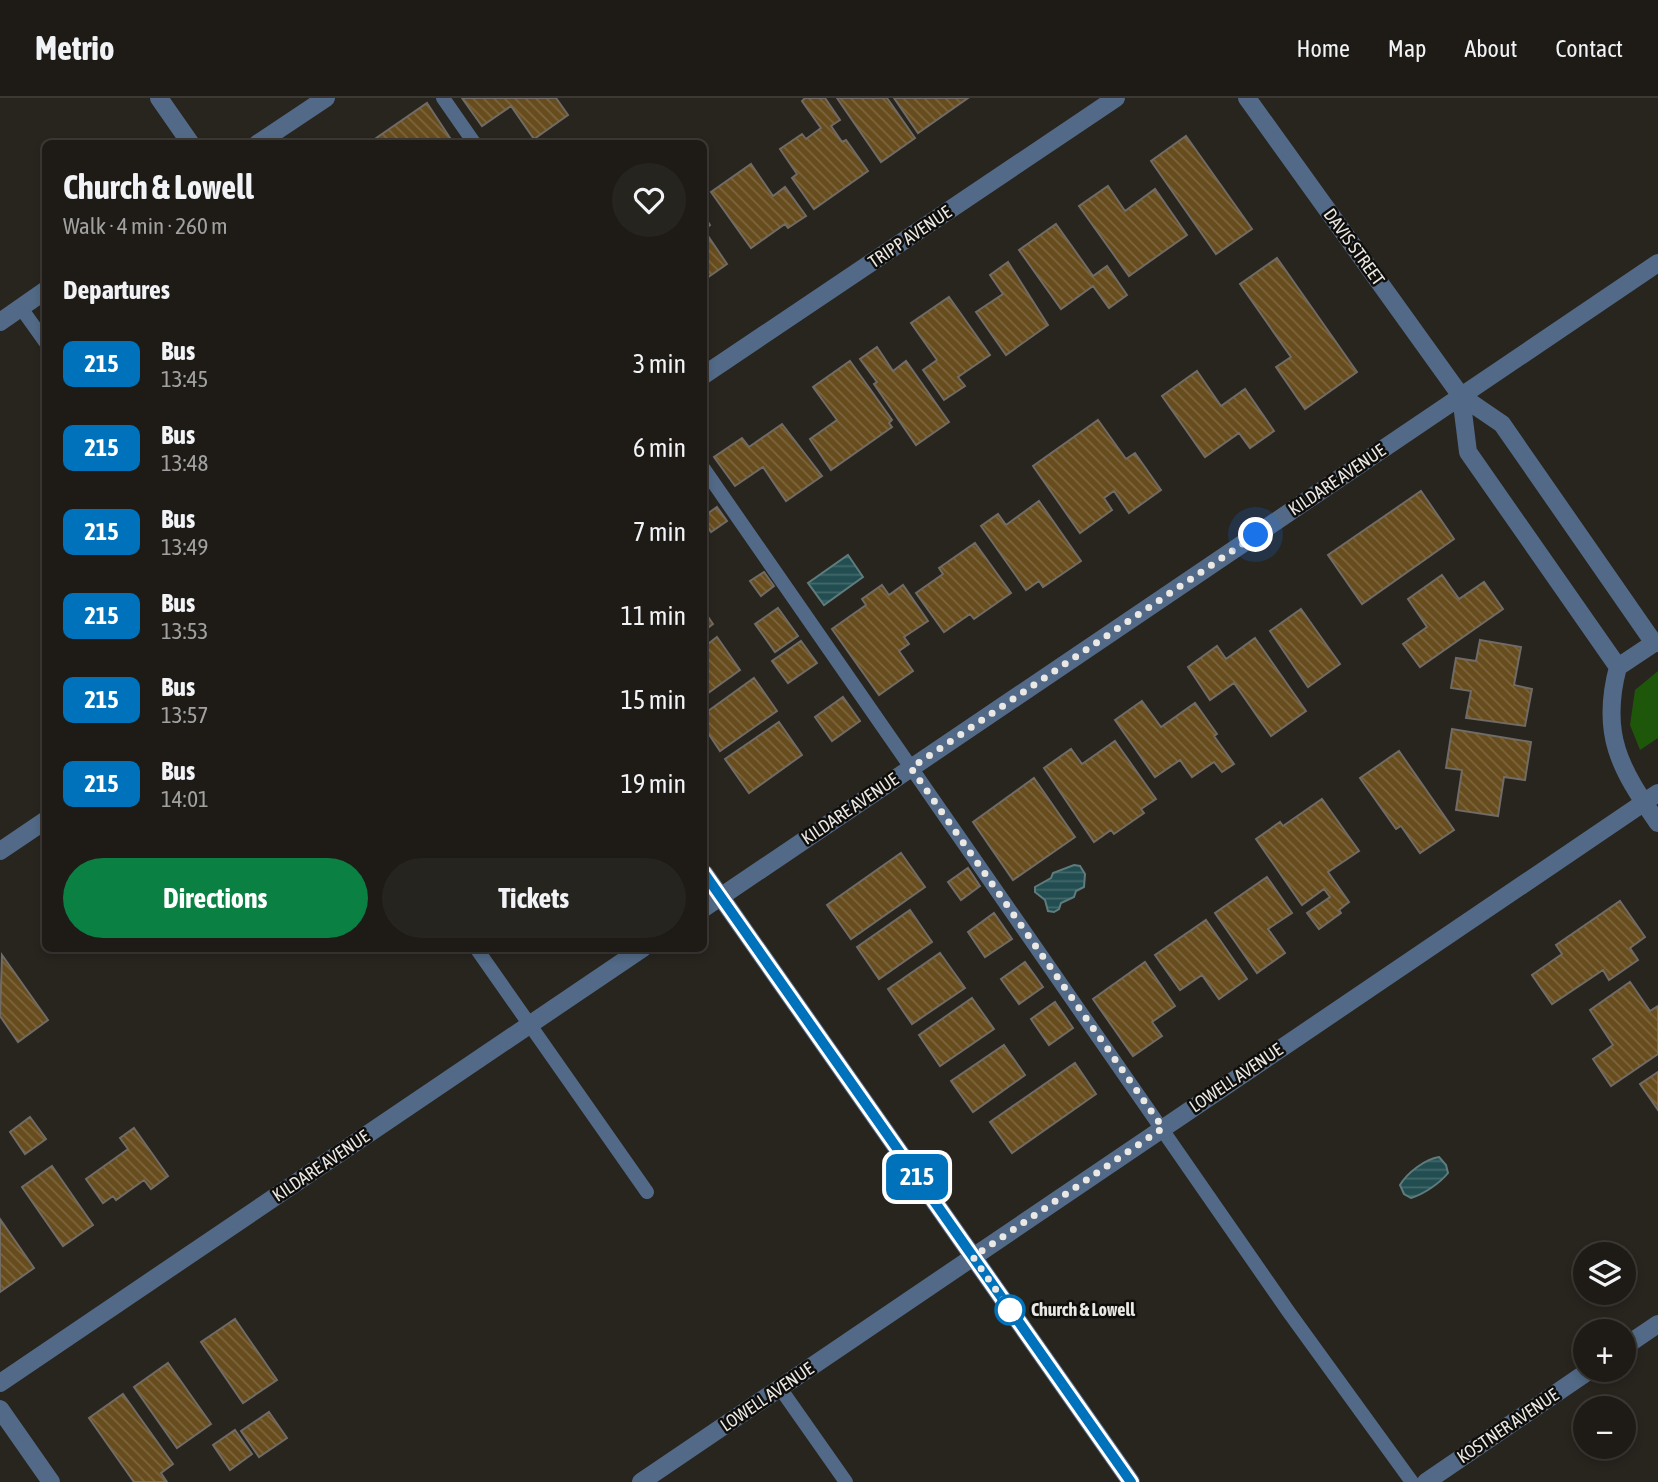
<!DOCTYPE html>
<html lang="en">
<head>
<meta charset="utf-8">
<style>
	:root { --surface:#1e1b16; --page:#26241f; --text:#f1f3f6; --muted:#a1a1a1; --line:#3c3935; --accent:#0b8043 }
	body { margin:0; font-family:"Asap Condensed",sans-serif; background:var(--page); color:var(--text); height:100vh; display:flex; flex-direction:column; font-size:26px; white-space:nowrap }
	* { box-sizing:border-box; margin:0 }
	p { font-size:23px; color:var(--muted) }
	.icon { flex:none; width:38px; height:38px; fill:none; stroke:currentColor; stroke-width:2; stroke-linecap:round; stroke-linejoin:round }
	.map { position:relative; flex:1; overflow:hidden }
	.panel { position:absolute; left:42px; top:42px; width:665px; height:812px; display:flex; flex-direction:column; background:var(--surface); border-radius:10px; box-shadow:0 4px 10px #0003,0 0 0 2px var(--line) }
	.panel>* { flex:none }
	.badge { padding:0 14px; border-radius:10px; font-size:24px; line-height:46px }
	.tools { position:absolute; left:1573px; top:1144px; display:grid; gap:14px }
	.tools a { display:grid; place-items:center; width:63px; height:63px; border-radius:50%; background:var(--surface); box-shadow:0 4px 10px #0003,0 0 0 2px var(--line); font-size:35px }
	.you { position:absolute; width:35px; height:35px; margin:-18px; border:5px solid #fff; border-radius:50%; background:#1a73e8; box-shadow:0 0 0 10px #1a73e833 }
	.map>.badge { position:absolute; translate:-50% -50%; box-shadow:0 0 0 4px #fff }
	h2 { padding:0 21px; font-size:26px; line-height:63px }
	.round { display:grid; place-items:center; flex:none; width:74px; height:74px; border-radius:37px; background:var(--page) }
	.overview { display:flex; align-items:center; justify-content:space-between; height:119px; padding:0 21px }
	h1 { font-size:33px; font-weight:700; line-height:52px }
	.cta { display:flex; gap:14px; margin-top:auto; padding:14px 21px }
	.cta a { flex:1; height:80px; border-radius:42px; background:var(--accent); color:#fff; font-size:28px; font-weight:700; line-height:80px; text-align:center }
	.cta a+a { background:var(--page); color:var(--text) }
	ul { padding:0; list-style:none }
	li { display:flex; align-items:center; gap:21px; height:84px; padding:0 21px }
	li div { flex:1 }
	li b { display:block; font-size:26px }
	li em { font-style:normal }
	li .badge { min-width:77px; font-weight:700; text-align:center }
	header { display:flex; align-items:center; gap:42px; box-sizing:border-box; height:98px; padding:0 35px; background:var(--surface); border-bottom:2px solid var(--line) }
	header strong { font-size:33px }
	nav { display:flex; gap:38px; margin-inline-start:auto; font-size:24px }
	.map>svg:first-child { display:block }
	.park { fill:#1e5709 }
	.water { fill:url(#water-rules); stroke:#5e7c7d; stroke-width:2 }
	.building { fill:url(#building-back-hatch); stroke:#706b64; stroke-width:2 }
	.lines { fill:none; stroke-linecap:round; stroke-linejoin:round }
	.service { stroke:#526a87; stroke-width:14 }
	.minor { stroke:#526a87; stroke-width:18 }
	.tertiary { stroke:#526a87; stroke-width:18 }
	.line-casing { stroke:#fff; stroke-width:16 }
	.line { stroke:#0072bc; stroke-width:10 }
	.walk { stroke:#eae8e4; stroke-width:7; stroke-dasharray:0 12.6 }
	.stop-dot { fill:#fff; stroke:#0072bc; stroke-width:3.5 }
	.labels { text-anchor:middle; stroke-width:5; stroke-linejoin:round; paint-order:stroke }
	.street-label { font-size:18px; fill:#eae8e4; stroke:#100e0b }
	.stop-label { font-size:18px; font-weight:bold; fill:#eae8e4; stroke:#100e0b; text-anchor:start }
</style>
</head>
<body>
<header>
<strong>Metrio</strong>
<nav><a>Home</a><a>Map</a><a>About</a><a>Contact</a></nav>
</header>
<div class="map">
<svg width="1658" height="1384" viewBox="0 0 1658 1384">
	<defs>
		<pattern id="water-rules" width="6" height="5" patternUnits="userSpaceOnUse" patternTransform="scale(1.75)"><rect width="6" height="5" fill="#224e51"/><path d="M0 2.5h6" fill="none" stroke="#42686a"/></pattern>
		<pattern id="building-back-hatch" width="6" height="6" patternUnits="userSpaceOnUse" patternTransform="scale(1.75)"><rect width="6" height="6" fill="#674c1d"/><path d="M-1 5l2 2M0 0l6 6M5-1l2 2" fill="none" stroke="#7d663e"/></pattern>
	</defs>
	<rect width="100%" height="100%" fill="#28241e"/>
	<path class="park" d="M 1658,573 L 1658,640 L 1640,652 L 1630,627 L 1635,592 Z"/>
	<path class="water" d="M 848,457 L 863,479 L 824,507 L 808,485 Z
		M 1074,767 L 1080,768 L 1085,776 L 1084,789 L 1076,793 L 1074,799 L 1061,805 L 1059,811 L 1054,814 L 1048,813 L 1045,802 L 1035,794 L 1035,789 L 1051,780 L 1053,775 Z
		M 1439,1059 L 1446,1067 L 1448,1075 C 1440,1085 1424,1096 1411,1100 L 1404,1096 L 1400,1087 C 1407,1075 1425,1061 1439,1059 Z"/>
	<path class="building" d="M 462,0 L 556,0 L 568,17 L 534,41 L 511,8 L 482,28 Z
		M 805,0 L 825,0 L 840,22 L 831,28 L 842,44 L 846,42 L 868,73 L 814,111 L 792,80 L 797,76 L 780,51 L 802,36 L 806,41 L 821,30 L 802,3 Z
		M 837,0 L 887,0 L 915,40 L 881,64 Z
		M 894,0 L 968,0 L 918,35 Z
		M 427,5 L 454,46 L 369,46 L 369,45 Z
		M 1186,38 L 1252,131 L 1216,156 L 1151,63 Z
		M 751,66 L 773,98 L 785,89 L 806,118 L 788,130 L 785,126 L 751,150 L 711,94 Z
		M 1108,88 L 1125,113 L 1155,91 L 1187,137 L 1129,178 L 1079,108 Z
		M 704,118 L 710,127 L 704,132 L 727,166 L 704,182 Z
		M 1056,126 L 1093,178 L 1107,168 L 1127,197 L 1109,210 L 1093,188 L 1061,211 L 1019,152 Z
		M 1277,160 L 1357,274 L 1305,311 L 1276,269 L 1291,259 L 1240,186 Z
		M 1008,164 L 1048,227 L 1006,257 L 976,214 L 1003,196 L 990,177 Z
		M 949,199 L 990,257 L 958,279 L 965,288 L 944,302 L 923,272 L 937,262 L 911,225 Z
		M 877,249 L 893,273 L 906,263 L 949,324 L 916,347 L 874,286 L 877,284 L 860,261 Z
		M 850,263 L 892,322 L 889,325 L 892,329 L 831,372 L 810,341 L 837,322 L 813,289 Z
		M 1197,273 L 1221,308 L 1245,291 L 1274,333 L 1250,350 L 1239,335 L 1205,359 L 1162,298 Z
		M 1098,322 L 1126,361 L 1135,355 L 1161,392 L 1129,415 L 1114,393 L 1104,400 L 1112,412 L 1080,435 L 1033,368 Z
		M 782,326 L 822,378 L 786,403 L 763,369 L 735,388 L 714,359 L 742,340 L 749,349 Z
		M 1421,393 L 1454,441 L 1362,506 L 1328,457 Z
		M 1039,403 L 1081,463 L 1043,489 L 1039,483 L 1026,492 L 981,428 L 998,416 L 1006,427 Z
		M 717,409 L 727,423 L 711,434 L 704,423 L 704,418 Z
		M 975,445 L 1011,495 L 974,521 L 970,516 L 944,534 L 916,495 L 943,476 L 939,470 Z
		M 764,474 L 774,488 L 761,498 L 750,483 Z
		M 1442,477 L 1459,501 L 1484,484 L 1503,511 L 1420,569 L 1403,546 L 1427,529 L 1408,501 Z
		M 882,487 L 889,497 L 903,487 L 928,523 L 904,539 L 909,546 L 899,553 L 913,573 L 879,597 L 832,531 L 866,507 L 862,501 Z
		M 778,510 L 798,538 L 775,554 L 755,526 Z
		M 1301,511 L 1340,566 L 1308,589 L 1270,533 Z
		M 704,513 L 713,526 L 704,533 Z
		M 717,539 L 740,572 L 704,598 L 704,549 Z
		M 1255,540 L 1306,613 L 1271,638 L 1234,585 L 1210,602 L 1188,569 L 1217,548 L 1226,561 Z
		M 1480,542 L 1521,549 L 1514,587 L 1532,591 L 1525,628 L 1466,620 L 1471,593 L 1451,590 L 1456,560 L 1476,563 Z
		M 801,543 L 817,565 L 788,585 L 772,563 Z
		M 754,580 L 777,613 L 720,653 L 704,629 L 704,616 Z
		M 843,599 L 860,623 L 832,643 L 815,619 Z
		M 1142,603 L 1161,629 L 1195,605 L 1217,636 L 1214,638 L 1234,666 L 1222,674 L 1214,664 L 1192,679 L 1180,662 L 1155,679 L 1115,622 Z
		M 779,624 L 802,657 L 749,695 L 725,661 Z
		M 1452,631 L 1531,644 L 1525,682 L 1504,679 L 1498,718 L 1456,712 L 1462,672 L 1446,670 Z
		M 1115,643 L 1156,701 L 1141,711 L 1144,715 L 1114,736 L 1111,732 L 1094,744 L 1044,670 L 1071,651 L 1082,666 Z
		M 1399,653 L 1454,732 L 1420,755 L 1401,728 L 1396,731 L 1360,680 Z
		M 1034,680 L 1075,739 L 1013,782 L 973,724 Z
		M 1322,701 L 1359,753 L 1328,774 L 1349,804 L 1339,812 L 1341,815 L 1319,831 L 1307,815 L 1330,799 L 1324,791 L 1302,807 L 1256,741 L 1280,724 L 1283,728 Z
		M 901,755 L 925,789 L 851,841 L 827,807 Z
		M 968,770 L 980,788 L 961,802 L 948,784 Z
		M 1267,779 L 1292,815 L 1268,831 L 1285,855 L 1257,875 L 1215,815 Z
		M 1620,803 L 1645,839 L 1630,850 L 1638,862 L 1609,882 L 1603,872 L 1552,906 L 1532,877 L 1562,856 L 1556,847 Z
		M 910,812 L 932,844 L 879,881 L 857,849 Z
		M 994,815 L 1012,841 L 985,859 L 968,834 Z
		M 1206,822 L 1247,881 L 1219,901 L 1202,877 L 1180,892 L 1155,857 Z
		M 940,855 L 965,890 L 912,926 L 888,891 Z
		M 2,857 L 48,922 L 18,944 L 0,918 Z
		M 1025,864 L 1043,889 L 1019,906 L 1001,881 Z
		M 1145,864 L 1175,908 L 1152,924 L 1162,938 L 1133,958 L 1093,901 Z
		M 1630,884 L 1650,913 L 1658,908 L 1658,956 L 1611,988 L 1593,961 L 1613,947 L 1590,912 Z
		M 972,900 L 994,931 L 940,968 L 919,937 Z
		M 1055,904 L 1073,930 L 1049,947 L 1031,921 Z
		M 1004,947 L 1025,977 L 973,1014 L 951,983 Z
		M 1075,965 L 1096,996 L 1012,1055 L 990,1024 Z
		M 1658,974 L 1658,1012 L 1640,986 Z
		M 30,1019 L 46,1041 L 25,1056 L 10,1034 Z
		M 134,1030 L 168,1078 L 151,1091 L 144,1082 L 116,1102 L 113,1098 L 103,1105 L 86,1081 L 128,1051 L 120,1040 Z
		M 52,1068 L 93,1127 L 63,1148 L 22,1089 Z
		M 0,1121 L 34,1170 L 0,1194 Z
		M 235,1221 L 277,1282 L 243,1305 L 201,1244 Z
		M 168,1265 L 211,1326 L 177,1350 L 134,1289 Z
		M 123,1296 L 173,1366 L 161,1375 L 167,1384 L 134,1384 L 89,1320 Z
		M 269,1314 L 287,1340 L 259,1359 L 241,1333 Z
		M 235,1332 L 252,1356 L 230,1372 L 213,1347 Z"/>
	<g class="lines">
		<path class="service" d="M 443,0 L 475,46
			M 21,210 L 46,245
			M 704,371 L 1288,1213 L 1412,1384
			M 476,850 L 647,1094
			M 780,1290 L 846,1384"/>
		<path class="minor" d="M 1247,0 L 1461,298 L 1502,326 L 1654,545
			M 704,277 L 1116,0
			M 1461,298 L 1468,354 L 1618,569
			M 1658,545 L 1654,545 L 1618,569 C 1600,636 1620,671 1658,725
			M 0,753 L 46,722
			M 704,810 L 1658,165
			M 1624,1249 L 1658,1226
			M 0,1285 L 643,850
			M 0,1311 L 51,1384
			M 641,1384 L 1658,695
			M 1426,1384 L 1590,1272"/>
		<path class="tertiary" d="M 159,0 L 191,46
			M 257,46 L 326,0
			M 0,224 L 46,192
			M 704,775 L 1131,1384"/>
	</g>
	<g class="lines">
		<defs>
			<path id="line" d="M 704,775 L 1131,1384"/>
		</defs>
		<use href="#line" class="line-casing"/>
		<use href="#line" class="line"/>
		<path class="walk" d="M 1010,1212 L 973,1159 L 1163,1030 L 911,670 L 1256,437"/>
	</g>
	<circle class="stop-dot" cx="1010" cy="1212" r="14"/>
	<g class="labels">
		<g class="street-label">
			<text transform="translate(910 139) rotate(-34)" y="6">TRIPP AVENUE</text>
			<text transform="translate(1354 149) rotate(54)" y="6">DAVIS STREET</text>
			<text transform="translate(1337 382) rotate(-34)" y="6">KILDARE AVENUE</text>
			<text transform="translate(850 711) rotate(-34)" y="6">KILDARE AVENUE</text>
			<text transform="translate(1236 980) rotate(-34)" y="6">LOWELL AVENUE</text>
			<text transform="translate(321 1068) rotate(-34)" y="6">KILDARE AVENUE</text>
			<text transform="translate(767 1299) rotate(-34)" y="6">LOWELL AVENUE</text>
			<text transform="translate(1508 1328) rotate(-34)" y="6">KOSTNER AVENUE</text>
		</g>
		<g class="stop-label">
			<text x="1031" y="1218">Church &amp; Lowell</text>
		</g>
	</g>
</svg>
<div class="tools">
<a><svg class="icon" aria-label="layers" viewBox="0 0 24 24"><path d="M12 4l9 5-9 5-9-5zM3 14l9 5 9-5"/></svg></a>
<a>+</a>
<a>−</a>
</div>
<div class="you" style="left:1256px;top:437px"></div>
<b class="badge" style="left:917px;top:1079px;background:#0072bc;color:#fff">215</b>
<section class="panel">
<div class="overview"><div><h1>Church &amp; Lowell</h1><p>Walk · 4 min · 260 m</p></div><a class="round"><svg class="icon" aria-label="heart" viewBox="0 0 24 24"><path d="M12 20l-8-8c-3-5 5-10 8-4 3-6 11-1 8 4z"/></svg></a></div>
<h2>Departures</h2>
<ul>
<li><span class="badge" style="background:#0072bc;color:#fff">215</span><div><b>Bus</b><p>13:45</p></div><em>3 min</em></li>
<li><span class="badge" style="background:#0072bc;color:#fff">215</span><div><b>Bus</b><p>13:48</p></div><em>6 min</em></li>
<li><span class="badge" style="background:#0072bc;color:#fff">215</span><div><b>Bus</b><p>13:49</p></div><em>7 min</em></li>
<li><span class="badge" style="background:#0072bc;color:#fff">215</span><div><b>Bus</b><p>13:53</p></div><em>11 min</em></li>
<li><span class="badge" style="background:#0072bc;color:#fff">215</span><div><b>Bus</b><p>13:57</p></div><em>15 min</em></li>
<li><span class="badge" style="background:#0072bc;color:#fff">215</span><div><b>Bus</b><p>14:01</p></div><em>19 min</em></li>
</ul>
<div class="cta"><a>Directions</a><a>Tickets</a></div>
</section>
</div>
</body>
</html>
